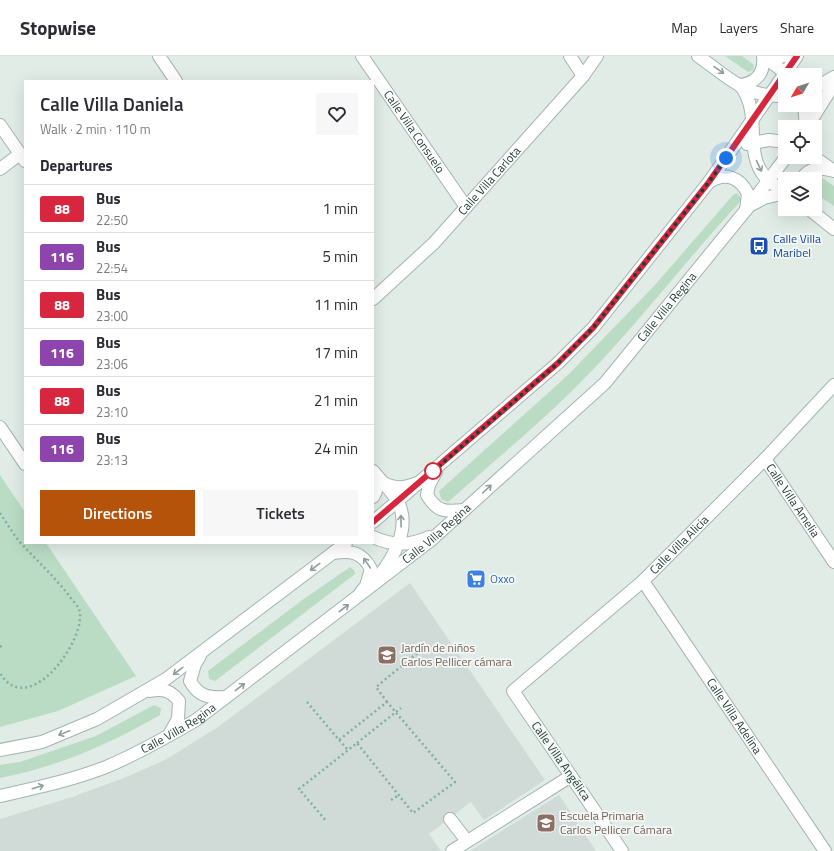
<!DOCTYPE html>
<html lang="en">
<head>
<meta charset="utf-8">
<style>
	:root { --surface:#fff; --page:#f7f7f7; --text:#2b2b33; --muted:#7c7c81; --line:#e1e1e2; --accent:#b45309 }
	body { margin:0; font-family:"Titillium Web",sans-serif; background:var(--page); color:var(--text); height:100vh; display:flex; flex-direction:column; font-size:15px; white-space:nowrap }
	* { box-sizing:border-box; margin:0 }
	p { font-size:13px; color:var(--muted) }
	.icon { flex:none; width:22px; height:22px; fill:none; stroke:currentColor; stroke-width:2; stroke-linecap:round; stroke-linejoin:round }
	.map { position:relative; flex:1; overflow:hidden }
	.panel { position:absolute; left:24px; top:24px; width:350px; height:464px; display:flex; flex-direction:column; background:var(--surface); border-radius:0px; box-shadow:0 4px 16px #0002 }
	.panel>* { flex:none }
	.badge { padding:0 8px; border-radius:3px; font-size:14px; line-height:26px }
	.needle { width:26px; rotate:231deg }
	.controls { position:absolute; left:778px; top:12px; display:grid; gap:8px }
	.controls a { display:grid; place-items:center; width:44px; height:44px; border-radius:0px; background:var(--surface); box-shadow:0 4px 16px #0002; font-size:20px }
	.you { position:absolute; width:20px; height:20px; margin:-10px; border:3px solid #fff; border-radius:50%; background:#1a73e8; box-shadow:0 0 0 6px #1a73e833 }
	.map>.badge { position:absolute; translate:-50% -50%; box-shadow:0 0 0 2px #fff }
	h2 { padding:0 16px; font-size:15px; line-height:36px }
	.round { display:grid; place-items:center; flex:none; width:42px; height:42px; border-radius:0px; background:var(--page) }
	.head { display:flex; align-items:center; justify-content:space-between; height:68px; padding:0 16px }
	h1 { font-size:19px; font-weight:600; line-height:30px }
	.cta { display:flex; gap:8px; margin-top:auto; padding:8px 16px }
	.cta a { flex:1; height:46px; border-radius:0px; background:var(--accent); color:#fff; font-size:16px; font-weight:600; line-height:46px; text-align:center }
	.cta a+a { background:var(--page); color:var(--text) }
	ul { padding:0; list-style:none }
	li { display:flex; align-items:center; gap:12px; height:48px; padding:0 16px; border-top:1px solid var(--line) }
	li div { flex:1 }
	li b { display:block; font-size:15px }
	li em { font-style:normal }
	li .badge { min-width:44px; font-weight:700; text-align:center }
	header { display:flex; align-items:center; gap:24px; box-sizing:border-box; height:56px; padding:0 20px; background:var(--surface); border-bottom:1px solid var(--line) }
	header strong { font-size:19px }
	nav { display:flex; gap:22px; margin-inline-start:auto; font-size:14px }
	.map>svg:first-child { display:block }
	.built { fill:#d0dbd7 }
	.green { fill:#badcc5 }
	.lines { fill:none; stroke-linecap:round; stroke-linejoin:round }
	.minor-casing { stroke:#a4b4ae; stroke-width:14 }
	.path { stroke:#82afa3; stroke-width:2.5; stroke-dasharray:2 3; stroke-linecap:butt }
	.minor { stroke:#fff; stroke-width:12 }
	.oneway { stroke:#909e9a }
	.line-casing { stroke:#fff; stroke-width:9 }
	.line { stroke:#d7263d; stroke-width:6 }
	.walk { stroke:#223c36; stroke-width:4; stroke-dasharray:0 7.2 }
	.stop-dot { fill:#fff; stroke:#d7263d; stroke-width:2 }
	.labels { text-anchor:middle; stroke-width:3.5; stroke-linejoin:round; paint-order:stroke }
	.street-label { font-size:12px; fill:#223c36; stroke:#f2f8f5 }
	.transit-label { font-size:12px; fill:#164399; stroke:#f2f8f5; text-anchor:start }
	.shop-label { font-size:12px; fill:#366cbe; stroke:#f2f8f5; text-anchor:start }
	.education-label { font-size:12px; fill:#785e54; stroke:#f2f8f5; text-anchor:start }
</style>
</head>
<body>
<header>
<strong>Stopwise</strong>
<nav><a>Map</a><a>Layers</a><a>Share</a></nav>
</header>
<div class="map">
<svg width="834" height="795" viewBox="0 0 834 795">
	<rect width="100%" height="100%" fill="#e1ece7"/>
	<path class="built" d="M 410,527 L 545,724 L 484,764 L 471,746 L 429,778 L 441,795 L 0,795 L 0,763 L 72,741 L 124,722 L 165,704 L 218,671 Z
		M 559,739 L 596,795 L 470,795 Z"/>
	<path class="green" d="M 725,0 L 742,0 L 754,9 L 753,14 L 748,16 Z
		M 817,121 L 824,123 L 834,130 L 834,150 L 815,137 L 814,123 Z
		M 737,137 L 741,142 L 740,146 C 683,207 633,275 573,334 C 533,373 490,409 448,446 L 441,443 L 439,435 L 568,319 L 655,229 L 733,139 Z
		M 0,419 L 25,456 L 25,487 L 46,487 L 136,620 L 58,655 L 0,671 Z
		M 350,511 L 354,514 L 355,518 L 215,625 L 209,623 L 208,615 L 301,545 Z
		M 154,649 L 161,652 L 160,659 C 110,688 57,711 0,722 L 0,709 L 20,706 L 96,680 Z"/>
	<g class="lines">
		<defs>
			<g id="minor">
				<path d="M 159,0 L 176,25"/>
				<path id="s1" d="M 362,0 L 466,151"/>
				<path d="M 570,0 L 583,20"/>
				<path d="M 698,0 C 728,21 746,42 785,40"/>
				<path d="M 763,0 L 788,19"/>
				<path d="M 767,4 L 785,0"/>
				<path d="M 740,29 C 763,58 743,95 765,121 C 770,127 778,131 785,136"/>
				<path d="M 740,29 C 756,27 765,17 763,0"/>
				<path d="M 815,32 L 834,21"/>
				<path d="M 804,49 L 806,71"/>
				<path d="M 0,69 L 25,105"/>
				<path d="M 807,71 L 834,28"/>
				<path d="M 747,88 L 769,84 L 785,86"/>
				<path d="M 814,101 L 831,113"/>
				<path d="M 0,113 L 20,98"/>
				<path d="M 802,123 C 809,110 822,112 834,115"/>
				<path d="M 709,126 C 726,116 740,121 748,138 L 746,154"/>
				<path d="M 753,148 L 764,142 L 785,137"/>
				<path d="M 809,153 L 834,173"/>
				<path id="s2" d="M 373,243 L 434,187 L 583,20 L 597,0"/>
				<path d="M 0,371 L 25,408"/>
				<path id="s3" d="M 765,403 L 834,506"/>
				<path d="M 373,415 C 381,425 392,435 398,446 C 411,471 394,501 379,520"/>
				<path d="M 436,416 L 429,429 L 427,439 C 437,456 445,456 464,454"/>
				<path d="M 383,427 C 396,433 404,432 417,427"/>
				<path d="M 373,441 C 378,434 377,425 374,417"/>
				<path d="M 373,466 L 558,307 L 593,272 L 709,126 L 797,0"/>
				<path d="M 373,481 C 392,490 410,490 429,481"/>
				<path d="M 333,497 C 351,494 362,496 371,513 L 366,530 L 361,536"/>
				<path id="s4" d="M 643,525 L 825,795"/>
				<path d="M 200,600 L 195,608 L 190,625 C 199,641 209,642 226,641"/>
				<path d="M 150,635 C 163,632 171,635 179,645 L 178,663 L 169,679"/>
				<path d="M 0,694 L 42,686 L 97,663 L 166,623 L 346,487"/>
				<path id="s5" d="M 0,740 C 35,732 73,724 106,711 C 137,698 167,681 196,664 L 430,485 L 605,327 L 750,149 L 786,101"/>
				<path d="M 450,763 L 467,785"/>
				<path d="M 452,795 L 571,720"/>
				<path id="s6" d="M 622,795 L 513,635 L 643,525 L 765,403 L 834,329"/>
			</g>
		</defs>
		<use href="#minor" class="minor-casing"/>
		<path class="path" d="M 0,457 C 6,466 12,476 19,485 C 36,504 55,521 70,541 C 73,545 77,549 79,553 C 89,580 29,666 0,617
			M 0,591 L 3,588
			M 307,646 L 339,684 L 387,646 L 455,726 L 413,757 L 357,687 L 299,733 L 327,766
			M 387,646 L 376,631 L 426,590
			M 339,684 L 348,694
			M 357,687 L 401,652
			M 391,744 L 399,739"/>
		<use href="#minor" class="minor"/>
	</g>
	<defs><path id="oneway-shaft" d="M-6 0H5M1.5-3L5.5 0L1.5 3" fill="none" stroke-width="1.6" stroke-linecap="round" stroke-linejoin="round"/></defs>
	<g class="oneway">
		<use href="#oneway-shaft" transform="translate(719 14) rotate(35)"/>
		<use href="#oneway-shaft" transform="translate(759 110) rotate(65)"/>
		<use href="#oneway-shaft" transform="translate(487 433) rotate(-42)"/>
		<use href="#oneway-shaft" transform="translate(401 465) rotate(-91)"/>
		<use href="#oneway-shaft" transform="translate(367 507) rotate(-124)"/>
		<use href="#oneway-shaft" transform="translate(315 511) rotate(143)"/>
		<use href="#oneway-shaft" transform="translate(344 552) rotate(-37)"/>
		<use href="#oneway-shaft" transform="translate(178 615) rotate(143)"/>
		<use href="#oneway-shaft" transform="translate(240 631) rotate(-37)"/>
		<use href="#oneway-shaft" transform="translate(64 677) rotate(158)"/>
		<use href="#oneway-shaft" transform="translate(38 731) rotate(-17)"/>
	</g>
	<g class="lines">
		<defs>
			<path id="line" d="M 373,466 L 558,307 L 593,272 L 709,126 L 797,0"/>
		</defs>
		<use href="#line" class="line-casing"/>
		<use href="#line" class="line"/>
		<path class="walk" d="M 433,415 L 431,417 L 558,307 L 593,272 L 709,126 L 726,102"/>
	</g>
	<defs>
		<symbol id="bus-square" viewBox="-11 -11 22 22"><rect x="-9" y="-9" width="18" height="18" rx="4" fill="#1a4fb4" stroke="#f2f8f5"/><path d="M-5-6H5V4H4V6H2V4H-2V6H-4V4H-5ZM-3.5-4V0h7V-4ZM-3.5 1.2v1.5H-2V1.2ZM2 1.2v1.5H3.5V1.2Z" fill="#fff"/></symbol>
		<symbol id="supermarket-square" viewBox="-11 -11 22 22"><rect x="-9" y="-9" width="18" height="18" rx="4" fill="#3f7fe0" stroke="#f2f8f5"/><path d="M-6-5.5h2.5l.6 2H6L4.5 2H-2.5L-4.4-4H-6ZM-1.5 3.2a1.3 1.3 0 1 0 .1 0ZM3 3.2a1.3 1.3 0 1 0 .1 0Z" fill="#fff"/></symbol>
		<symbol id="school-square" viewBox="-11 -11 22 22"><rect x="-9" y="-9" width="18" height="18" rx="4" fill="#8d6e63" stroke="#f2f8f5"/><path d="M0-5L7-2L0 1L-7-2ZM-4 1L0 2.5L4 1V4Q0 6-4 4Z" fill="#fff"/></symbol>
	</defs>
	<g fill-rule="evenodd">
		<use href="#bus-square" x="748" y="179" width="22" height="22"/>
		<use href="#supermarket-square" x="465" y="512" width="22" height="22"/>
		<use href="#school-square" x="376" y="588" width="22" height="22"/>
		<use href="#school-square" x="535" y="756" width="22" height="22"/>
	</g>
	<circle class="stop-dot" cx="433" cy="415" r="8"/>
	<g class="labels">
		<g class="street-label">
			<text dy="4" stroke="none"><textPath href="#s1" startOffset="92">Calle Villa Consuelo</textPath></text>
			<text dy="4" stroke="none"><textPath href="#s2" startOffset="166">Calle Villa Carlota</textPath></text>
			<text dy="4" stroke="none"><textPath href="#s5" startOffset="840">Calle Villa Regina</textPath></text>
			<text dy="4" stroke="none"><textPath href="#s3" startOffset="50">Calle Villa Amelia</textPath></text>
			<text dy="4" stroke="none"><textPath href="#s5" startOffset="516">Calle Villa Regina</textPath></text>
			<text dy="4" stroke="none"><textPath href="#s6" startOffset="415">Calle Villa Alicia</textPath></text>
			<text dy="4" stroke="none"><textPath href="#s4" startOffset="163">Calle Villa Adelina</textPath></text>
			<text dy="4" stroke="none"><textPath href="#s5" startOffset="192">Calle Villa Regina</textPath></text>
			<text transform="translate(561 705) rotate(55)" y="4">Calle Villa Angélica</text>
		</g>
		<g class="transit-label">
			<text x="773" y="187">Calle Villa<tspan x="773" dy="14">Maribel</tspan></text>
		</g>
		<g class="shop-label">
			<text x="490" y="527">Oxxo</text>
		</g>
		<g class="education-label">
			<text x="401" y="596">Jardín de niños<tspan x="401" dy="14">Carlos Pellicer cámara</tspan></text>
			<text x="560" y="764">Escuela Primaria<tspan x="560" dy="14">Carlos Pellicer Cámara</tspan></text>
		</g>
	</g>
</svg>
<div class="controls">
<a><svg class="needle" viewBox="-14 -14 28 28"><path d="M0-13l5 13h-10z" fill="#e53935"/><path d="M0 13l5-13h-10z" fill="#7c7c81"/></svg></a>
<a><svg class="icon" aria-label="locate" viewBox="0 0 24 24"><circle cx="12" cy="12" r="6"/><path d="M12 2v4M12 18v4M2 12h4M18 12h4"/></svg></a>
<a><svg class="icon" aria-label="layers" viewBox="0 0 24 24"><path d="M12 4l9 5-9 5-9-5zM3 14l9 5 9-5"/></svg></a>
</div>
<div class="you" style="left:726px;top:102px"></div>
<section class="panel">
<div class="head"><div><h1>Calle Villa Daniela</h1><p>Walk · 2 min · 110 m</p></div><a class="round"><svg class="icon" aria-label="heart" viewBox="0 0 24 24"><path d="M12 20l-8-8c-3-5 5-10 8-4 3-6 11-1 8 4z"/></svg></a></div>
<h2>Departures</h2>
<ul>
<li><span class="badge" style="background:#d7263d;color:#fff">88</span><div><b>Bus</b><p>22:50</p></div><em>1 min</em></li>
<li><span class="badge" style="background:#8e44ad;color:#fff">116</span><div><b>Bus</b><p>22:54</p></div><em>5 min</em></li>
<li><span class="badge" style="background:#d7263d;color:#fff">88</span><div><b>Bus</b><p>23:00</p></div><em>11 min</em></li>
<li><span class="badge" style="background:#8e44ad;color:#fff">116</span><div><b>Bus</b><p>23:06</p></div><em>17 min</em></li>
<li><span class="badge" style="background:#d7263d;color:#fff">88</span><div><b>Bus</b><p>23:10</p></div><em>21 min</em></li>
<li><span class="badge" style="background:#8e44ad;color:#fff">116</span><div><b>Bus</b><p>23:13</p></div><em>24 min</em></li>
</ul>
<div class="cta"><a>Directions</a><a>Tickets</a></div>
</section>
</div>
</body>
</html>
